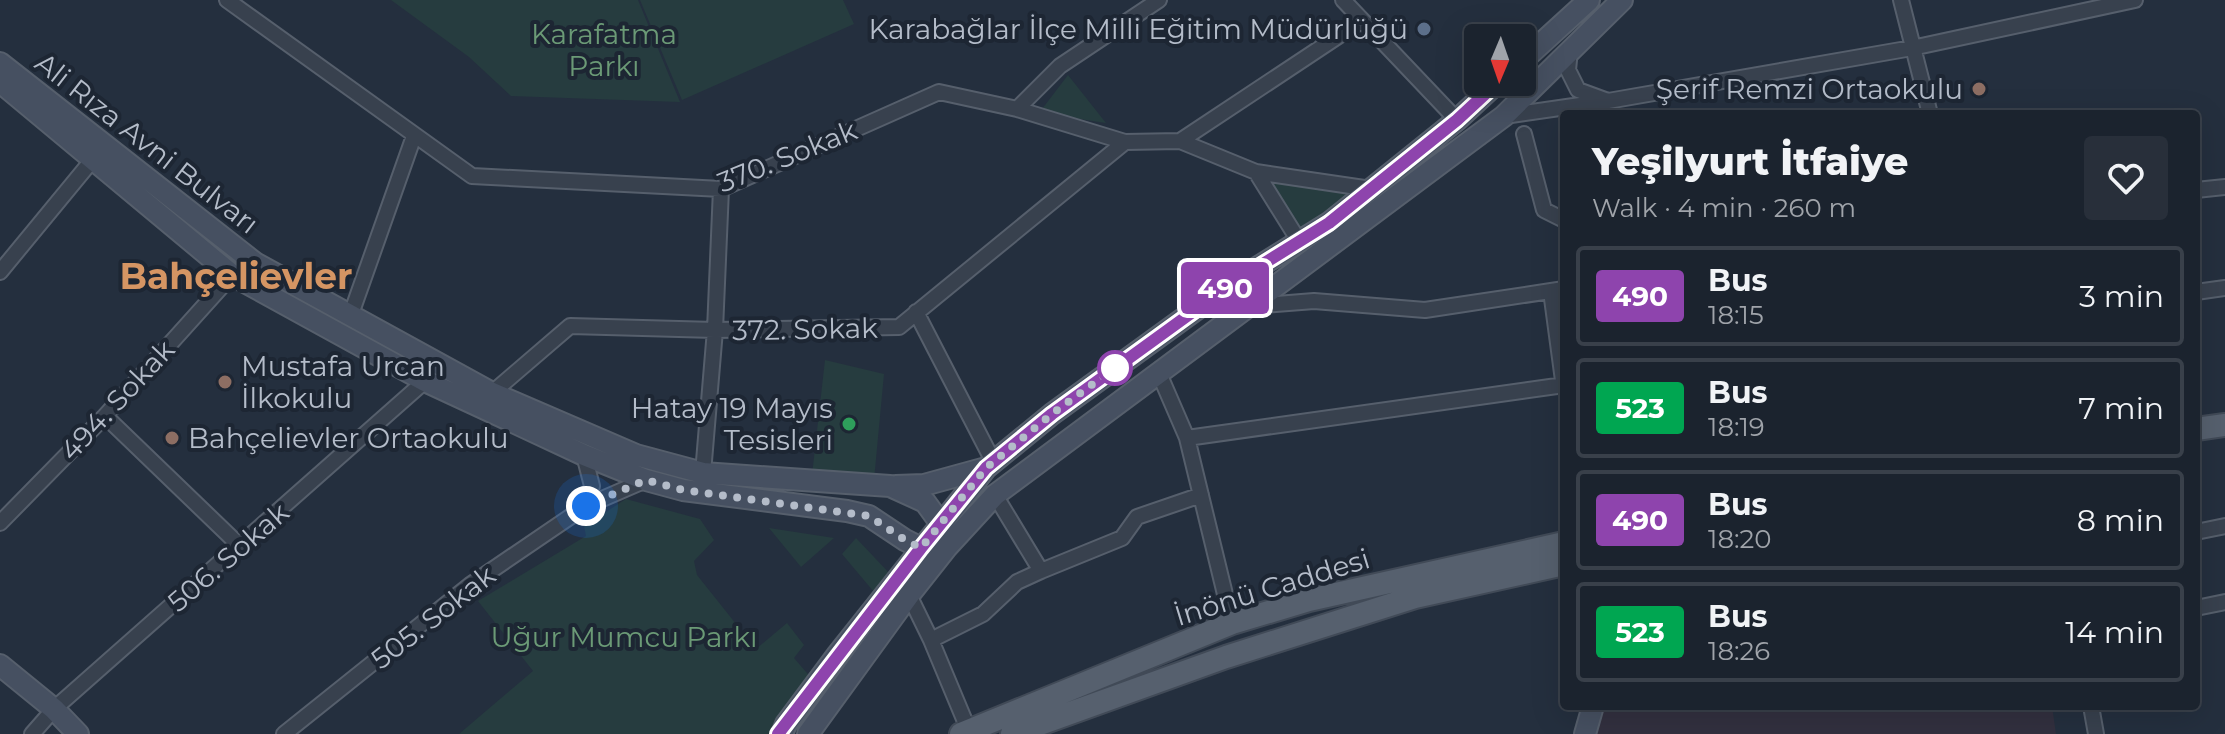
<!DOCTYPE html>
<html lang="en">
<head>
<meta charset="utf-8">
<style>
	:root { --surface:#1b232e; --page:#282f3a; --text:#f1f3f6; --muted:#a0a4aa; --line:#39404a }
	body { margin:0; font-family:Montserrat,sans-serif; background:var(--page); color:var(--text); height:100vh; display:flex; flex-direction:column; font-size:30px; white-space:nowrap }
	* { box-sizing:border-box; margin:0 }
	p { font-size:26px; color:var(--muted) }
	.icon { flex:none; width:44px; height:44px; fill:none; stroke:currentColor; stroke-width:2; stroke-linecap:round; stroke-linejoin:round }
	.map { position:relative; flex:1; overflow:hidden }
	.drawer { position:absolute; left:1560px; top:110px; width:640px; height:600px; display:flex; flex-direction:column; background:var(--surface); border-radius:8px; box-shadow:0 8px 32px #0002,0 0 0 2px var(--line) }
	.drawer>* { flex:none }
	.badge { padding:0 16px; border-radius:6px; font-size:28px; line-height:52px }
	.needle { width:52px; rotate:182deg }
	.buttons { position:absolute; left:1464px; top:24px; display:grid; gap:16px }
	.buttons a { display:grid; place-items:center; width:72px; height:72px; border-radius:8px; background:var(--surface); box-shadow:0 8px 32px #0002,0 0 0 2px var(--line); font-size:40px }
	.you { position:absolute; width:40px; height:40px; margin:-20px; border:6px solid #fff; border-radius:50%; background:#1a73e8; box-shadow:0 0 0 12px #1a73e833 }
	.map>.badge { position:absolute; translate:-50% -50%; box-shadow:0 0 0 4px #fff }
	.round { display:grid; place-items:center; flex:none; width:84px; height:84px; border-radius:8px; background:var(--page) }
	.headline { display:flex; align-items:center; justify-content:space-between; height:136px; padding:0 32px }
	h1 { font-size:38px; font-weight:800; line-height:60px }
	ul { padding:0; list-style:none }
	li { display:flex; align-items:center; gap:24px; height:100px; margin:0 16px 12px; padding:0 16px; border:4px solid var(--line); border-radius:8px }
	li div { flex:1 }
	li b { display:block; font-size:30px }
	li em { font-style:normal }
	li .badge { min-width:88px; font-weight:700; text-align:center }
	.map>svg:first-child { display:block }
	.medical { fill:#32303f }
	.green { fill:#263c3f }
	.lines { fill:none; stroke-linecap:round; stroke-linejoin:round }
	.street-casing { stroke:#565f6c; stroke-width:18 }
	.secondary-casing { stroke:#565f6c; stroke-width:24 }
	.primary-casing { stroke:#414a57; stroke-width:26 }
	.street { stroke:#38414e; stroke-width:14 }
	.secondary { stroke:#465061; stroke-width:20 }
	.primary { stroke:#56606e; stroke-width:22 }
	.line-casing { stroke:#fff; stroke-width:18 }
	.line { stroke:#8e44ad; stroke-width:12 }
	.walk { stroke:#b4bcc9; stroke-width:8; stroke-dasharray:0 14.4 }
	.service-dot { fill:#5c6f8a; stroke:#1d2633; stroke-width:3 }
	.education-dot { fill:#8d6e63; stroke:#1d2633; stroke-width:3 }
	.stop-dot { fill:#fff; stroke:#8e44ad; stroke-width:4 }
	.leisure-dot { fill:#2e9e5b; stroke:#1d2633; stroke-width:3 }
	.labels { text-anchor:middle; stroke-width:8; stroke-linejoin:round; paint-order:stroke }
	.poi-label { font-size:28px; fill:#b4bcc9; stroke:#1d2633; text-anchor:end }
	.park-label { font-size:28px; fill:#6b9a76; stroke:#1d2633 }
	.street-label { font-size:28px; fill:#b4bcc9; stroke:#1d2633 }
	.district-label { font-size:36px; font-weight:bold; fill:#d59563; stroke:#1d2633 }
</style>
</head>
<body>
<div class="map">
<svg width="2225" height="734" viewBox="0 0 2225 734">
	<rect width="100%" height="100%" fill="#242f3e"/>
	<path class="medical" d="M 1599,706 L 2052,706 L 2056,734 L 1592,734 Z"/>
	<path class="green" d="M 391,0 L 638,0 L 680,102 L 511,96 L 469,57 Z
		M 640,0 L 843,0 L 854,24 L 682,100 Z
		M 1068,75 L 1106,123 L 1039,113 Z
		M 1263,179 L 1361,195 L 1303,239 Z
		M 825,360 L 884,374 L 874,480 L 812,475 Z
		M 626,499 L 700,519 L 714,540 L 694,561 L 697,575 L 756,649 L 787,623 L 804,645 L 794,658 L 813,680 L 769,734 L 459,734 L 533,671 L 478,601 L 586,536 L 584,526 Z
		M 769,528 L 834,538 L 801,567 Z
		M 856,538 L 892,576 L 879,598 L 842,554 Z"/>
	<g class="lines">
		<defs>
			<path id="street" d="M 227,0 L 472,176 L 721,189 L 939,92 L 1017,109 L 1125,142 L 1180,141 L 1256,172 L 1299,241
				M 1343,0 L 1457,120
				M 1901,0 L 1930,114
				M 1570,50 L 1568,70 L 1578,90 L 1608,101
				M 1017,109 L 1060,66 L 1159,0
				M 1504,116 L 1608,101 L 1912,48 L 2135,0
				M 1524,134 L 1544,210 L 1564,220
				M 1180,141 L 1361,21
				M 1256,172 L 1371,189
				M 2196,190 L 2225,187
				M 0,272 L 94,158
				M 1551,291 L 1564,388
				M 2196,292 L 2225,288
				M 1251,306 L 1314,301 L 1425,310 L 1564,289
				M 916,312 L 994,463
				M 350,317 L 414,136
				M 1158,371 L 1187,438 L 1232,623
				M 492,393 L 570,326 L 715,330 L 899,327 L 1125,142
				M 105,416 L 240,546
				M 1187,438 L 1564,385
				M 584,455 L 592,486 L 586,506
				M 703,473 L 715,330 L 721,189
				M 995,495 L 1041,571 L 1122,538 L 1137,517 L 1201,495
				M 0,523 L 105,416 L 232,275
				M 2196,532 L 2225,526
				M 909,595 L 931,640 L 969,731
				M 2196,608 L 2225,602
				M 931,640 L 983,614 L 1017,582 L 1041,571
				M 2091,706 L 2096,734
				M 32,734 L 54,709 L 425,381
				M 284,734 L 470,585 L 586,506 L 646,480"/>
			<path id="secondary" d="M 1522,61 L 1589,0
				M 0,63 L 255,263 L 492,393 L 636,455 L 703,473 L 890,486 L 925,502 L 941,524 L 947,547 L 921,548 L 905,540 L 869,516 L 847,511 L 683,490 L 646,480 L 584,455 L 425,381 L 232,275 L 0,82
				M 896,486 L 924,485 L 986,468
				M 0,665 L 54,709 L 78,734
				M 782,734 L 786,724 L 838,654 L 986,468 L 1052,414 L 1234,282 L 1329,223 L 1457,120 L 1498,82
				M 808,734 L 909,595 L 947,547 L 995,495 L 1504,116 L 1622,0
				M 1585,734 L 1593,706"/>
			<path id="primary" d="M 2196,429 L 2225,425
				M 961,734 L 1232,623 L 1309,600 L 1564,543
				M 1012,734 L 1226,657 L 1415,597 L 1564,564"/>
		</defs>
		<use href="#street" class="street-casing"/>
		<use href="#secondary" class="secondary-casing"/>
		<use href="#primary" class="primary-casing"/>
		<use href="#street" class="street"/>
		<use href="#secondary" class="secondary"/>
		<use href="#primary" class="primary"/>
	</g>
	<g class="lines">
		<defs>
			<path id="line" d="M 778,734 L 921,548 L 986,468 L 1052,414 L 1234,282 L 1329,223 L 1457,120 L 1498,82"/>
		</defs>
		<use href="#line" class="line-casing"/>
		<use href="#line" class="line"/>
		<path class="walk" d="M 586,506 L 646,480 L 683,490 L 869,516 L 905,540 L 921,548 L 986,468 L 1052,414 L 1120,364 L 1115,368"/>
	</g>
	<circle class="service-dot" cx="1424" cy="29" r="8"/>
	<g class="education-dot">
		<circle cx="1979" cy="89" r="8"/>
		<circle cx="225" cy="382" r="8"/>
		<circle cx="172" cy="438" r="8"/>
	</g>
	<circle class="stop-dot" cx="1115" cy="368" r="16"/>
	<circle class="leisure-dot" cx="849" cy="424" r="8"/>
	<g class="labels">
		<g class="poi-label">
			<text x="1408" y="39">Karabağlar İlçe Milli Eğitim Müdürlüğü</text>
			<text x="1963" y="99">Şerif Remzi Ortaokulu</text>
			<text x="241" y="376" text-anchor="start">Mustafa Urcan<tspan x="241" dy="32">İlkokulu</tspan></text>
			<text x="833" y="418">Hatay 19 Mayıs<tspan x="833" dy="32">Tesisleri</tspan></text>
			<text x="188" y="448" text-anchor="start">Bahçelievler Ortaokulu</text>
		</g>
		<g class="park-label">
			<text x="604" y="44">Karafatma<tspan x="604" dy="32">Parkı</tspan></text>
			<text x="624" y="647">Uğur Mumcu Parkı</text>
		</g>
		<g class="street-label">
			<text transform="translate(147 143) rotate(38)" y="10">Ali Rıza Avni Bulvarı</text>
			<text transform="translate(787 156) rotate(-22)" y="10">370. Sokak</text>
			<text transform="translate(805 329) rotate(-1)" y="10">372. Sokak</text>
			<text transform="translate(117 400) rotate(-47)" y="10">494. Sokak</text>
			<text transform="translate(228 557) rotate(-41)" y="10">506. Sokak</text>
			<text transform="translate(1272 587) rotate(-17)" y="10">İnönü Caddesi</text>
			<text transform="translate(433 617) rotate(-38)" y="10">505. Sokak</text>
		</g>
		<g class="district-label">
			<text x="236" y="289">Bahçelievler</text>
		</g>
	</g>
</svg>
<div class="buttons">
<a><svg class="needle" viewBox="-14 -14 28 28"><path d="M0-13l5 13h-10z" fill="#e53935"/><path d="M0 13l5-13h-10z" fill="#a0a4aa"/></svg></a>
</div>
<div class="you" style="left:586px;top:506px"></div>
<b class="badge" style="left:1225px;top:288px;background:#8e44ad;color:#fff">490</b>
<section class="drawer">
<div class="headline"><div><h1>Yeşilyurt İtfaiye</h1><p>Walk · 4 min · 260 m</p></div><a class="round"><svg class="icon" aria-label="heart" viewBox="0 0 24 24"><path d="M12 20l-8-8c-3-5 5-10 8-4 3-6 11-1 8 4z"/></svg></a></div>
<ul>
<li><span class="badge" style="background:#8e44ad;color:#fff">490</span><div><b>Bus</b><p>18:15</p></div><em>3 min</em></li>
<li><span class="badge" style="background:#00a651;color:#fff">523</span><div><b>Bus</b><p>18:19</p></div><em>7 min</em></li>
<li><span class="badge" style="background:#8e44ad;color:#fff">490</span><div><b>Bus</b><p>18:20</p></div><em>8 min</em></li>
<li><span class="badge" style="background:#00a651;color:#fff">523</span><div><b>Bus</b><p>18:26</p></div><em>14 min</em></li>
</ul>
</section>
</div>
</body>
</html>
